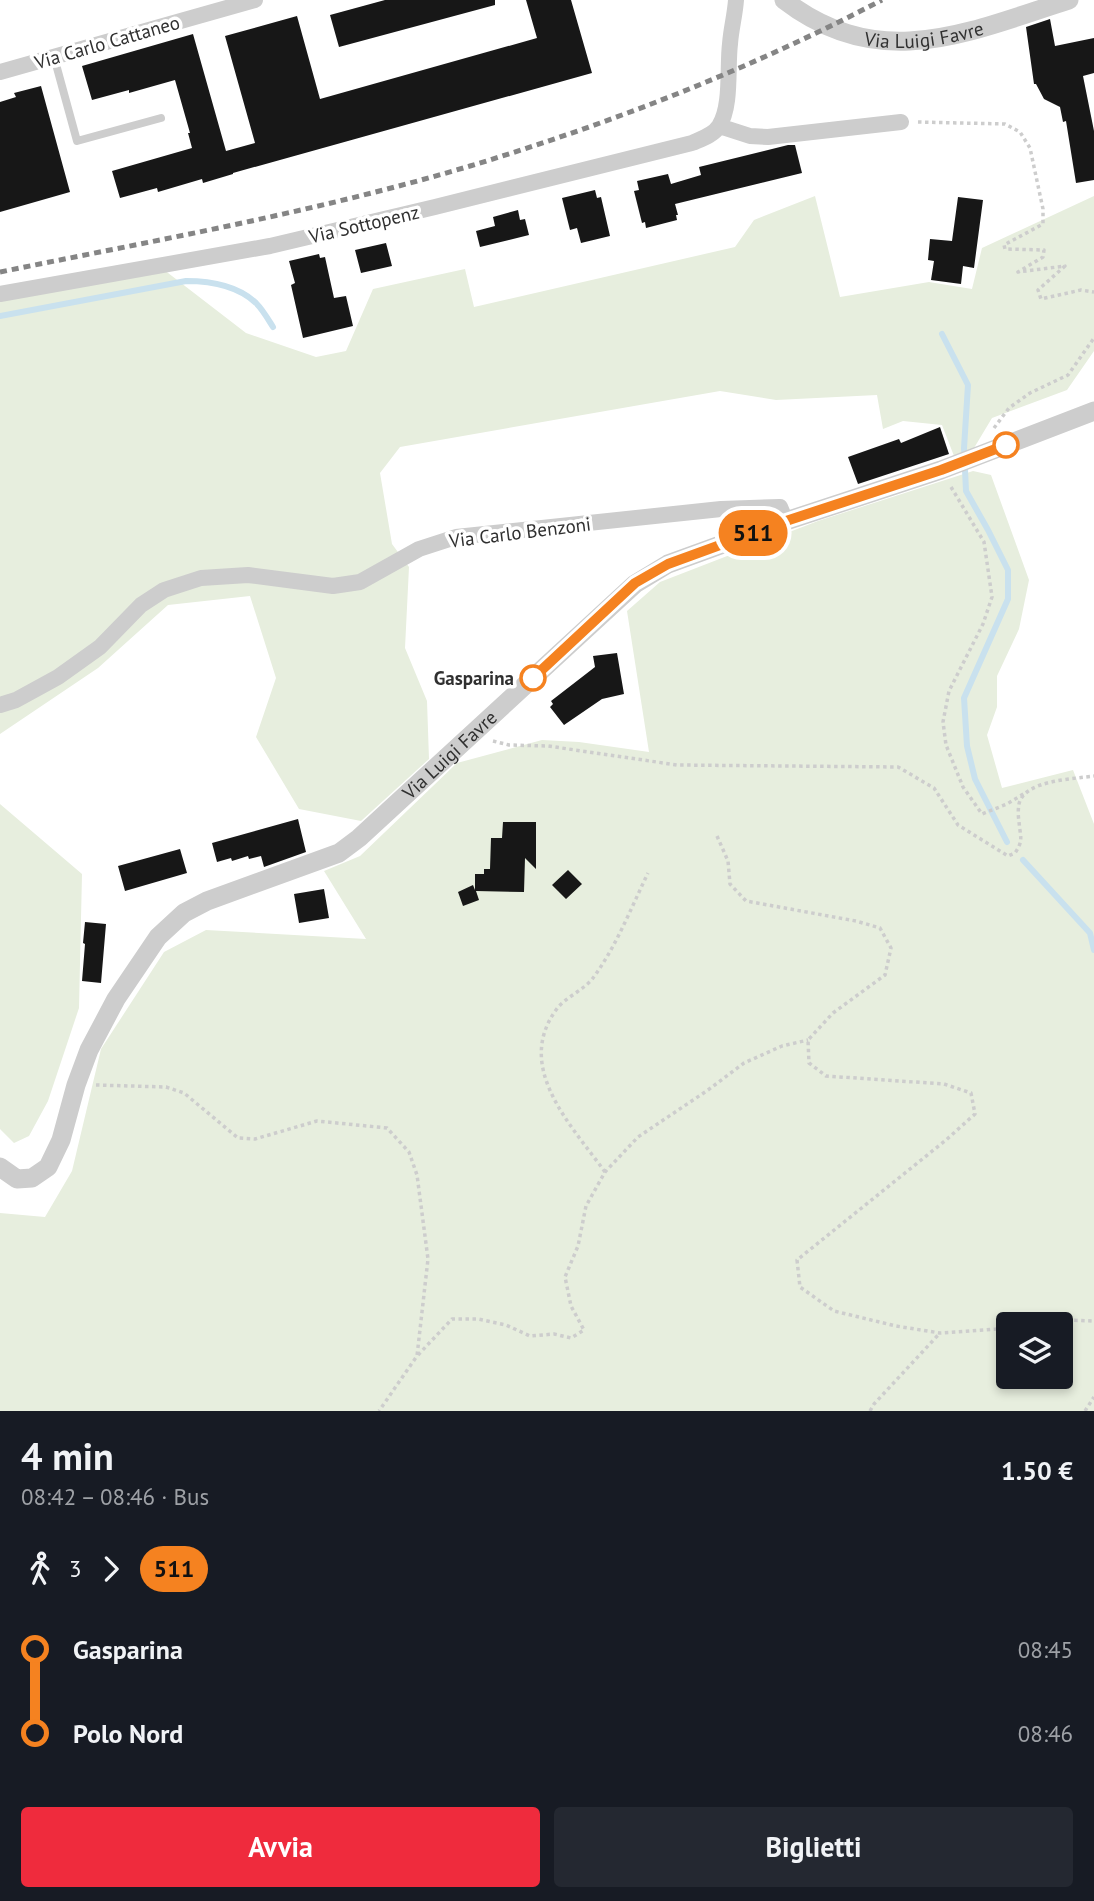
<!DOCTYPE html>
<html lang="it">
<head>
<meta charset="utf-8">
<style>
	:root { --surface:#171b24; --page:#242831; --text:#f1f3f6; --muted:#9ea1a6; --accent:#ef2b3d }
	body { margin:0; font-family:"PT Sans",sans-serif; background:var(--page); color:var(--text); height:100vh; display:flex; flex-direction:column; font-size:26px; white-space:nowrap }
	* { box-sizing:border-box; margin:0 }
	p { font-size:23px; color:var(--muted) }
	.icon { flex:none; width:38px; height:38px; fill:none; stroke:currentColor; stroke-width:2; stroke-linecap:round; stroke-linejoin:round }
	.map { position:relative; height:1411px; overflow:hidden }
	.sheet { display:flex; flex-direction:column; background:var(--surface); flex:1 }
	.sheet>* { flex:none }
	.badge { padding:0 14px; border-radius:23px; font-size:24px; line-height:46px }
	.tools { position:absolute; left:996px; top:1312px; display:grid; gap:14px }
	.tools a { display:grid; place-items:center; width:77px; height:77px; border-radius:7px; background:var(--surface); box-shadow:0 4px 10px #0003; font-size:35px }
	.map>.badge { position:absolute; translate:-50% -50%; box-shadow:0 0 0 4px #fff }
	.legs { display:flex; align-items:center; gap:10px; height:77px; padding:0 21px; font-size:23px }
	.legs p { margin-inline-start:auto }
	.overview { display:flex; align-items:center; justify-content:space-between; height:119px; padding:0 21px }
	h1 { font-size:38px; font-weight:800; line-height:52px }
	.button { display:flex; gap:14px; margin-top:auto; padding:14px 21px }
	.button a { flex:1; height:80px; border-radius:7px; background:var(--accent); color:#fff; font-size:28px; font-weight:800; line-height:80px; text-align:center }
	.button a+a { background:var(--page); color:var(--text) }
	ul { padding:0 21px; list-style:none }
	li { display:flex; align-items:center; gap:24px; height:84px; font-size:26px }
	li i { display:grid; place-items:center; width:10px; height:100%; margin:0 9px; background:currentColor }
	li i::after { content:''; width:18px; height:18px; margin:-9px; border:5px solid; border-radius:50%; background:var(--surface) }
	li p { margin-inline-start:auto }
	li:first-child i { background:linear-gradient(#0000 50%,currentColor 0) }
	li:last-child i { background:linear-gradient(currentColor 50%,#0000 0) }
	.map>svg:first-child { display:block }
	.green { fill:#e7eede; fill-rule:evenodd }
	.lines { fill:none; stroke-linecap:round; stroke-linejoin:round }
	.stream { stroke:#c9e1ee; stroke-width:6 }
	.building { fill:#171717 }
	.path { stroke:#cdcdcd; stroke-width:3.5; stroke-dasharray:3.5 3.5; stroke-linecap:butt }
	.service { stroke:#cdcdcd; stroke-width:8 }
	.minor { stroke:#cdcdcd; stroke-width:16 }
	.tertiary { stroke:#cdcdcd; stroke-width:19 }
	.rail { stroke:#858585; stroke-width:5; stroke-dasharray:7 5; stroke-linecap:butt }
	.line-1-casing { stroke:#fff; stroke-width:16 }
	.line-1 { stroke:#f58220; stroke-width:10 }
	.stop-1-dot { fill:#fff; stroke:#f58220; stroke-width:3.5 }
	.labels { text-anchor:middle; stroke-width:7; stroke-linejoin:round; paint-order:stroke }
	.street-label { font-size:19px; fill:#303030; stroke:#fff }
	.stop-label { font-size:19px; font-weight:bold; fill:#303030; stroke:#fff; text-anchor:end }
</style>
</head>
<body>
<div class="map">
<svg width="1094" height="1411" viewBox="0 0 1094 1411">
	<rect width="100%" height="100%" fill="#fff"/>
	<path class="green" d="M 815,196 L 840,297 L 929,282 L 972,289 L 982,248 L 1094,196 L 1094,351 L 1067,390 L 992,418 L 974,448 L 954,456 L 942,425 L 903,421 L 883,429 L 877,395 L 776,400 L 720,391 L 400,447 L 380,473 L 392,544 L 409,567 L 405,648 L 427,701 L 429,759 L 361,821 L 299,809 L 256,737 L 276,678 L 250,596 L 168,605 L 98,668 L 0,734 L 0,294 L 159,266 L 246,333 L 316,357 L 346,351 L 373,289 L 465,269 L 474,307 L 735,247 L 754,220 Z
		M 973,471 L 991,475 L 1029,580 L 1019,629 L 997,676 L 997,707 L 987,735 L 1002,788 L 1073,770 L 1094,824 L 1094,1411 L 0,1411 L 0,1213 L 45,1217 L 72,1171 L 101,1049 L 164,952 L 206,930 L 366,939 L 324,871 L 360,856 L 457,763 L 542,740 L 579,742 L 649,752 L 627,611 L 660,582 L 818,521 ZM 1008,1325 L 1060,1325 L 1060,1377 L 1008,1377 Z
		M 0,804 L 82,874 L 79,1008 L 48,1101 L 29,1136 L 14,1143 L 0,1129 Z"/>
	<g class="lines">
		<path class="stream" d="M 0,316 L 186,281 C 210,281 238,286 256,303 C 263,310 268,319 273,327
			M 942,334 L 968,385 L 964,448 L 966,491 L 988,530 L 1008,570 L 1008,599 L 964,698 L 967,746 L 975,779 L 1007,842
			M 1023,860 L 1090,933 L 1094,950"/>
	</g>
	<path class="building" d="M 385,0 L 495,0 L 495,5 L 339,47 L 330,15 Z
		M 526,0 L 571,0 L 592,73 L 233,173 L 233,174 L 203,183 L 202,179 L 158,192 L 157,188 L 120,198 L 112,171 L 192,148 L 188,133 L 190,133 L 175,80 L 129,93 L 129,90 L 92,100 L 82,66 L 193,34 L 226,151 L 255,143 L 225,36 L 297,16 L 320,99 L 537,38 Z
		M 1050,19 L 1055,46 L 1094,38 L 1094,73 L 1083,76 L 1094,131 L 1094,180 L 1076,183 L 1066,121 L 1063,122 L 1060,107 L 1044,99 L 1036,84 L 1034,84 L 1026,27 Z
		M 41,86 L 70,192 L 0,212 L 0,102 L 16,97 L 14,93 Z
		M 788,145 L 795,145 L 802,173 L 675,204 L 678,215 L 676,215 L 677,220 L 646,228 L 645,222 L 642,223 L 634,191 L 639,190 L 637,181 L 668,174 L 671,184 L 701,175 L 699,167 Z
		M 595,190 L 597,198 L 601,197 L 610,236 L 581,243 L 577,228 L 570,230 L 562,198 Z
		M 958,197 L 983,200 L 974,268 L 963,266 L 961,284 L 931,280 L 934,261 L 928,260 L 930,239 L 952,241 Z
		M 518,210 L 520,220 L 525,219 L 529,235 L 480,247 L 476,231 L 495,226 L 493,217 Z
		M 386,243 L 392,266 L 361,273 L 355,250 Z
		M 319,254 L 320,258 L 325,257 L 334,298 L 346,296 L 353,326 L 303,338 L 291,285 L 295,283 L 289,261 Z
		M 940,427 L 949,454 L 858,484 L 848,457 L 899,439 L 901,443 Z
		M 617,653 L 624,694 L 602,699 L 564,725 L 550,707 L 553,704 L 551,701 L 595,667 L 593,656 Z
		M 298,819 L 306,852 L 264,867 L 261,856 L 249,859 L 248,856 L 232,861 L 231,858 L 217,862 L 212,843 Z
		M 503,822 L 536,822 L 536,869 L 525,858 L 524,892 L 476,891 L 479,900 L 463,906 L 458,892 L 473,885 L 475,890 L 475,874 L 484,874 L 484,869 L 490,869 L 491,838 L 502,838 Z
		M 180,849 L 187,873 L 125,891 L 118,866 Z
		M 568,870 L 582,884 L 566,899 L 552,885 Z
		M 324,889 L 329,918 L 299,923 L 294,894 Z
		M 85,922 L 106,924 L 101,983 L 82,981 L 85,944 L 83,943 Z"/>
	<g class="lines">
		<path class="path" d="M 918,122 L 1005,124 L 1020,132 L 1030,148 L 1043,209 L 1043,224 L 1004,245 L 1005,249 L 1044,250 L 1043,257 L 1018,272 L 1065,266 L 1038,290 L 1041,299 L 1081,290 L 1094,292
			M 994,428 L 1009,408 L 1030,393 L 1068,375 L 1094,338
			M 951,487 L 984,542 L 992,597 L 983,624 L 949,691 L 943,722 L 946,745 L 963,787 L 982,814 L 1007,804 L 1025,793
			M 493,741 L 509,745 L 548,746 L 677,765 L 898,767 L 934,788 L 958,825 L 1008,856 L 1015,853 C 1024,840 1020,837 1019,821 C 1018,816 1018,809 1019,804 C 1024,780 1074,779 1094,776
			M 717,836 L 728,861 L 730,884 L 746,901 L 856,921 L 880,928 L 891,948 L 885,975 L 833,1013 L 808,1040 L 809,1063 L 826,1076 L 944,1084 L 971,1093 L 975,1114 L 946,1140 L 797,1260 L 800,1287 L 834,1311 L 896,1326 L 940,1333 L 996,1329 L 1008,1326
			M 96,1085 L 166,1087 L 184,1093 L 238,1138 L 255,1139 L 317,1121 L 387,1128 L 409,1152 L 417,1175 L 428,1259 L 417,1356 L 379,1411
			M 605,1172 C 572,1126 514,1068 556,1010 C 565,997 583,991 593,978 C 616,947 631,908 648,873
			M 1012,1325 L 1034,1319 L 1094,1321
			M 418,1355 L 452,1319 L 478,1319 L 506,1325 L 530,1336 L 554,1334 L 571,1338 L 584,1330 L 571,1306 L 565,1277 L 578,1246 L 586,1206 L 605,1172 L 638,1137 L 708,1090 L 744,1063 L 782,1046 L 808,1040
			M 870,1411 L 874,1404 L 940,1333
			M 1085,1411 L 1094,1397"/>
		<path class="service" d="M 54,57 L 77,141 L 161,118"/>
		<path class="minor" d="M 0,72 L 255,0
			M 719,126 L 750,136 L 768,137 L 901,122
			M 0,294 L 270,246 L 435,207 L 692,143 C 701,139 714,135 719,126 C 732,106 727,67 730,44 C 731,29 735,15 736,0
			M 0,705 L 16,700 L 58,677 L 100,647 L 141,605 L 164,590 L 201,578 L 248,575 L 333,586 L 360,582 L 419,549 L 456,537 L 721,509 L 780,507 L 786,521"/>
		<g class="tertiary">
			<path id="s1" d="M 784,0 C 880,74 968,32 1069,0"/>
			<path id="s2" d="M 0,1167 L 17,1179 L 32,1178 L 48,1167 L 61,1140 L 76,1085 L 89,1050 L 116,999 L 158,937 L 184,913 L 207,901 L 339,853 L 359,838 L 635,584 L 668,564 L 786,521 L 941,470 L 1094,411"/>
		</g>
		<path class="rail" d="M 0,272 C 157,240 316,212 470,166 C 612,123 750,69 882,0"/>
	</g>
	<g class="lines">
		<defs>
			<path id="line-1" d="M 533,678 L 635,583 L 668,564 L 786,521 L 941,470 L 1006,445"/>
		</defs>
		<use href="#line-1" class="line-1-casing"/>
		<use href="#line-1" class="line-1"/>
	</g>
	<g class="stop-1-dot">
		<circle cx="1006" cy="445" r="12"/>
		<circle cx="533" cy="678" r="12"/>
	</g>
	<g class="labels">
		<g class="street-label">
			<text dy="7" stroke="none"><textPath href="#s1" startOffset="150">Via Luigi Favre</textPath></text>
			<text transform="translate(107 42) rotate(-16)" y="7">Via Carlo Cattaneo</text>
			<text transform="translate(364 224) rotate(-13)" y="7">Via Sottopenz</text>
			<text transform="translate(520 532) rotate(-7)" y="7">Via Carlo Benzoni</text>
			<text dy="7" stroke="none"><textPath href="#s2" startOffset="662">Via Luigi Favre</textPath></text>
		</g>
		<g class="stop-label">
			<text x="514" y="685">Gasparina</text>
		</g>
	</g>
</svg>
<div class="tools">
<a><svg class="icon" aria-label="layers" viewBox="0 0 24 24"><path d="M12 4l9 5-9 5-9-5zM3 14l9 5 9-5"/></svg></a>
</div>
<b class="badge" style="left:753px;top:533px;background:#f58220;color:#111">511</b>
</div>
<section class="sheet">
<div class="overview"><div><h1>4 min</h1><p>08:42 – 08:46 · Bus</p></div><b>1.50 €</b></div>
<div class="legs"><svg class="icon" aria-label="walk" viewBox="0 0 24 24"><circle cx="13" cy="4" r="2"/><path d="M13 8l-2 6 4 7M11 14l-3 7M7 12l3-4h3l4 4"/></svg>3<svg class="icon" aria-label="forward" viewBox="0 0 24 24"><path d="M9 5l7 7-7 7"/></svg><b class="badge" style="background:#f58220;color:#111">511</b></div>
<ul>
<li><i style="color:#f58220"></i><b>Gasparina</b><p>08:45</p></li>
<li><i style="color:#f58220"></i><b>Polo Nord</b><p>08:46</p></li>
</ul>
<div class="button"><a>Avvia</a><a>Biglietti</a></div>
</section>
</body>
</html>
